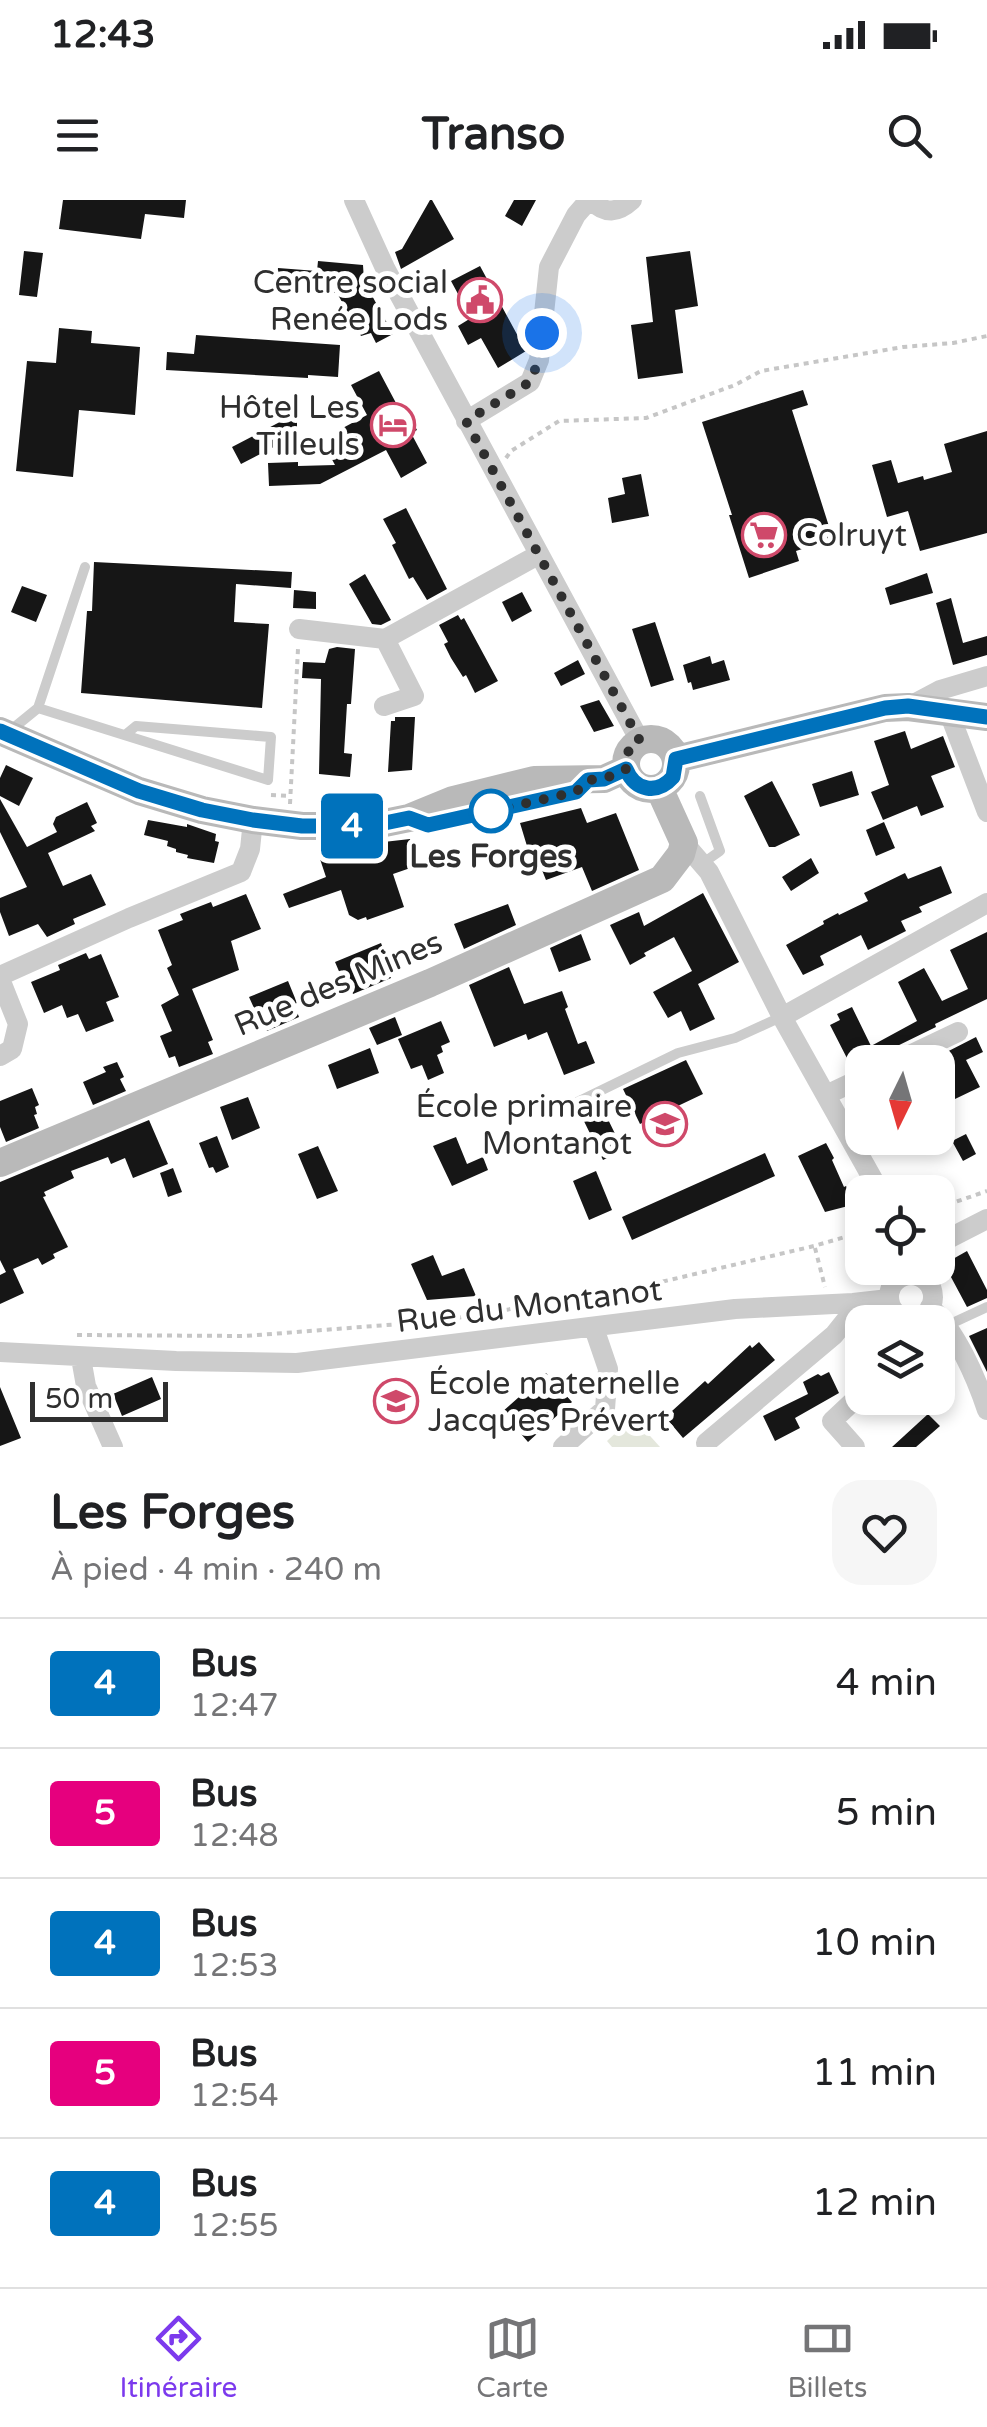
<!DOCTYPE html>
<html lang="fr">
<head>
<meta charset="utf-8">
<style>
	:root { --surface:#fff; --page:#f6f6f6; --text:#202124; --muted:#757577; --line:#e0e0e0; --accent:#7c3aed }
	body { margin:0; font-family:"Varela Round",sans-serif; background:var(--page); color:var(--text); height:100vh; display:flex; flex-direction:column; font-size:38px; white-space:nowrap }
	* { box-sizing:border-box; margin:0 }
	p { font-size:32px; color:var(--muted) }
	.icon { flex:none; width:55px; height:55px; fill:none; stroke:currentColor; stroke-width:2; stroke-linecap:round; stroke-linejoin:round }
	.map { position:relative; height:1247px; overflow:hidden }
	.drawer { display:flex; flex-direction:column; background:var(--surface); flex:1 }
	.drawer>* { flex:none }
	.badge { padding:0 20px; border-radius:8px; font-size:35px; line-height:65px }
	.needle { width:65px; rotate:185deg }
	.tools { position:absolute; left:845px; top:845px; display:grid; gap:20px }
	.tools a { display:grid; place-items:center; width:110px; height:110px; border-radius:20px; background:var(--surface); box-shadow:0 5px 15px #0003; font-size:50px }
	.scale { position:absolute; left:30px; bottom:25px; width:138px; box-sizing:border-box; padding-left:10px; border:5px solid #2f2f2f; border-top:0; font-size:28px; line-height:35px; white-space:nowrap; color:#2f2f2f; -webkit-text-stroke:8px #fff; paint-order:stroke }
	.you { position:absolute; width:50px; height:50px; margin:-25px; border:8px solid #fff; border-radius:50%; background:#1a73e8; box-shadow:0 0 0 15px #1a73e833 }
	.map>.badge { position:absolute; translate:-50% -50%; box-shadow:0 0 0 5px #fff }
	.round { display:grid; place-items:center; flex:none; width:105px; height:105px; border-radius:30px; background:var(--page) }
	.summary { display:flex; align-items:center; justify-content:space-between; height:170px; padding:0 50px }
	h1 { font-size:48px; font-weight:800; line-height:75px }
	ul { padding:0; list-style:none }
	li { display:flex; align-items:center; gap:30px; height:130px; padding:0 50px; border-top:2px solid var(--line) }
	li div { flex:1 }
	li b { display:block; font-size:38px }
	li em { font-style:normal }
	li .badge { min-width:110px; font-weight:700; text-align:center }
	.status { display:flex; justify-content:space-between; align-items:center; height:70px; padding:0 50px; background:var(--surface); direction:ltr }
	.status svg { height:28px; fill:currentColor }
	header { display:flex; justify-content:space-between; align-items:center; height:130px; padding:0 50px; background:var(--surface); font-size:45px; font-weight:800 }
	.menu { display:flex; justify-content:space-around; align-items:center; height:140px; border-top:2px solid var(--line); background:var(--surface); font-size:28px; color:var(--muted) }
	.menu a { display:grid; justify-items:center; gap:5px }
	.menu .active { color:var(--accent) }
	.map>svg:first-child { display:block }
	.green { fill:#e4e7dc }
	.building { fill:#161616 }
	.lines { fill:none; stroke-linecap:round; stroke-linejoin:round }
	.path { stroke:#c6c6c6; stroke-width:4; stroke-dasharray:5 5; stroke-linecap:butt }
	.lane { stroke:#ccc; stroke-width:10 }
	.street { stroke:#ccc; stroke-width:20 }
	.secondary { stroke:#b9b9b9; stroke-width:28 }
	.line-casing { stroke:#fff; stroke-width:22 }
	.line { stroke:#0072bc; stroke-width:15 }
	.walk { stroke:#2f2f2f; stroke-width:10; stroke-dasharray:0 18 }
	.stop-dot { fill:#fff; stroke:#0072bc; stroke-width:5 }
	.labels { text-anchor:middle; stroke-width:10; stroke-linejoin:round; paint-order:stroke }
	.poi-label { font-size:32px; fill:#2f2f2f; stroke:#fff; text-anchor:end }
	.stop-label { font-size:32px; font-weight:bold; fill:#2f2f2f; stroke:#fff }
	.street-label { font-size:32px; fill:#2f2f2f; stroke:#fff }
</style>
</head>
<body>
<div class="status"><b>12:43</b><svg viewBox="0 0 49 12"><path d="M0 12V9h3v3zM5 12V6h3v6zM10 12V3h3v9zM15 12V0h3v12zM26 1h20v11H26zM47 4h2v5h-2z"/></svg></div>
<header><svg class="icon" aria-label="menu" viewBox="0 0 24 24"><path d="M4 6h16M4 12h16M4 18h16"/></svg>Transo<svg class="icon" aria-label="search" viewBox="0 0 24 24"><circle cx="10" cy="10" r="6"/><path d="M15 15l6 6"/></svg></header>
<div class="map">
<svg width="987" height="1247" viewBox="0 0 987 1247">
	<rect width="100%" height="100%" fill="#fff"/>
	<path class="green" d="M 633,1217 L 660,1247 L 612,1247 L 607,1241 Z"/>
	<path class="building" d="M 63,0 L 186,0 L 184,18 L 145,14 L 141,39 L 59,29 Z
		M 430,0 L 432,0 L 454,39 L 401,69 L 395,52 L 402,49 Z
		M 514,0 L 536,0 L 522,26 L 505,16 Z
		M 24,51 L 43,53 L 37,97 L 19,95 Z
		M 690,51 L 698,106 L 675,110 L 683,173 L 638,179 L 631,125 L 653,122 L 646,57 Z
		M 318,61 L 363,65 L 364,81 L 393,134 L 376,143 L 371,133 L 361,136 L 337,93 L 276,89 L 278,68 L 317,71 Z
		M 480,66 L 526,151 L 498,168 L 481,138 L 468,145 L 458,126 L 471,118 L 451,81 Z
		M 59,128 L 92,131 L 91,143 L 140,147 L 135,215 L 79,210 L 73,277 L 16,271 L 27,161 L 56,163 Z
		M 196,135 L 340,145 L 338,177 L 308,175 L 308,178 L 166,170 L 167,152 L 194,154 Z
		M 379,171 L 405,220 L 410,217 L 417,230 L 411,233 L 427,263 L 401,278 L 386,250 L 320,284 L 269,286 L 268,263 L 298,262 L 298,266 L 335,265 L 328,252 L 345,243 L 339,230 L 367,215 L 351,185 Z
		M 803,190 L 808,205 L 792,210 L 833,339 L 796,351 L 799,361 L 749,378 L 729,315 L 732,315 L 702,222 Z
		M 297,213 L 297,235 L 241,264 L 232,247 Z
		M 987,231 L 987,333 L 920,351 L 908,311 L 887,317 L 872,265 L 891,260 L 898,283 L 923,276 L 924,280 L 952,272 L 944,244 Z
		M 641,274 L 649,316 L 612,323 L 608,298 L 625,294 L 622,278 Z
		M 406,308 L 447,389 L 427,400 L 413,377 L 409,379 L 392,345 L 396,343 L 383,319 Z
		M 94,362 L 292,372 L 291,388 L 236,384 L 234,422 L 269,424 L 262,508 L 81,493 L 87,411 L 92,411 Z
		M 927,373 L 933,393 L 890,405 L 885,388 Z
		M 365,374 L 391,420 L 381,425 L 372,424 L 349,384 Z
		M 22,386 L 47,395 L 36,422 L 11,412 Z
		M 294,390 L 316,392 L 316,409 L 293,408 Z
		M 522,392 L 532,411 L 512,422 L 502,402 Z
		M 951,398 L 963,443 L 987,436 L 987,455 L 953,465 L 936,403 Z
		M 458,415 L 461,420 L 464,418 L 498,481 L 475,493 L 466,475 L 463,477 L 451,458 L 444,444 L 448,442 L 439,425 Z
		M 655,422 L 674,480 L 651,487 L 632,429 Z
		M 337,447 L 355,449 L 351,504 L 347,504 L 344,553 L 352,554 L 350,577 L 319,574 L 321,479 L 302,478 L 303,462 L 325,463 L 329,449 Z
		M 710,456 L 712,464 L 724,460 L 730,480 L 693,490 L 691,482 L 688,483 L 683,465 Z
		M 578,460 L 585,474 L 561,486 L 554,473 Z
		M 599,500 L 614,526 L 594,532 L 580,506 Z
		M 395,517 L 415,517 L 412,570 L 388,572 L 391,521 L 395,521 Z
		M 905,531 L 911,549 L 943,536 L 955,567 L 931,576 L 944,607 L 921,616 L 917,606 L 883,620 L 871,592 L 889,585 L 874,541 Z
		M 6,565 L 33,578 L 19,606 L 0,596 L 0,578 Z
		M 852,571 L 859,595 L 820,607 L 812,584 Z
		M 772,581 L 800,635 L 775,647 L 769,647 L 744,596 Z
		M 0,599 L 27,647 L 57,632 L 53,624 L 56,617 L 87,602 L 97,623 L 91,626 L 95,631 L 48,653 L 63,686 L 91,674 L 106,705 L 73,719 L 75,724 L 47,737 L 38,724 L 9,736 L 0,712 L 0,698 L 27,687 L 0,632 Z
		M 581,608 L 587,623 L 616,613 L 639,670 L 592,691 L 582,667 L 546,680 L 536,655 L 530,656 L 520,623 Z
		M 148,620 L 187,627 L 187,624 L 216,634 L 215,641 L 219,642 L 214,663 L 187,658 L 188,655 L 176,652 L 176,649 L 167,646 L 168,641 L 144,635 Z
		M 884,622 L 895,648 L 876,656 L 866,630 Z
		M 410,639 L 419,665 L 393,674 L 404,707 L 367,720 L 366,717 L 358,720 L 349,715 L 341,690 L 289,708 L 283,694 L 326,677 L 320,659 L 366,644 Z
		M 811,658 L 819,673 L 791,691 L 782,677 Z
		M 941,666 L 952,693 L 919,707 L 922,712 L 901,721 L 906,731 L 868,750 L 861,735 L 820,756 L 824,765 L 803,775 L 786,745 L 824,724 L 823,721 L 838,713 L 839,715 L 868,701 L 864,693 L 905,673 L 908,679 Z
		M 703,693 L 739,762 L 698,784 L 715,819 L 690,831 L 681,811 L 668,818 L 653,792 L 692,771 L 674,737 L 644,753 L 646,756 L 630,765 L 610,725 L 639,712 L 644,726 Z
		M 246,694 L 261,729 L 231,741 L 239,770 L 192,789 L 213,840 L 208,842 L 213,854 L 179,867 L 175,856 L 169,858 L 160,836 L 172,831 L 161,805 L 179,795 L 167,768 L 172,765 L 158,730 L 183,720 L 180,714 L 211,702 L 213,707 Z
		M 508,704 L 516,725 L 464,749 L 454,724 Z
		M 987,732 L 987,799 L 935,824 L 936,827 L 889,850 L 871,862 L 862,862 L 852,868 L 830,825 L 840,820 L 837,814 L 852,807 L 871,846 L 917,821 L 898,782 L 924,768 L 942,801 L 968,789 L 950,750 Z
		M 581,734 L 591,760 L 559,772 L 550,748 Z
		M 381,743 L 389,764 L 386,765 L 391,778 L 353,794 L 348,781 L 344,783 L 335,762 Z
		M 86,753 L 89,759 L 101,754 L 119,797 L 106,802 L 114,821 L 86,832 L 78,814 L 67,818 L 62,805 L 44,813 L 31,782 L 60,770 L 58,765 Z
		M 509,767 L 524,804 L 562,791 L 568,807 L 565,809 L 578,844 L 586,841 L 595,863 L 564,875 L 547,832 L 528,840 L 526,834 L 494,847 L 469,785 Z
		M 288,781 L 297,803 L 294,804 L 299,817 L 267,831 L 262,818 L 259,819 L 249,797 Z
		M 395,817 L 402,835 L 377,845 L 369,828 Z
		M 441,821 L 450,842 L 441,846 L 443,852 L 437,855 L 444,873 L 428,880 L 422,865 L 411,869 L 398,839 Z
		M 976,837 L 983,852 L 966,860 L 980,887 L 955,899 L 938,867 L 938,862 L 933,859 Z
		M 370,848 L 379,873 L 337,889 L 328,865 Z
		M 686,860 L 703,894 L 640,924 L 623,889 Z
		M 117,862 L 124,877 L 120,879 L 126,891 L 93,905 L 83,882 L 106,872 L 103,867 Z
		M 32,888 L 39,905 L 35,907 L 37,914 L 34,915 L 39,928 L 6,942 L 0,927 L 0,901 Z
		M 248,897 L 260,928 L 232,940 L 220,907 Z
		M 599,901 L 623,950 L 603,960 L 579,911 Z
		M 149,920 L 168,964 L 133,978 L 125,958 L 111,964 L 108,957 L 71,971 L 74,978 L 44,992 L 46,996 L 43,997 L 68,1047 L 53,1054 L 55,1058 L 42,1065 L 38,1058 L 13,1069 L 24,1093 L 0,1104 L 0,1075 L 6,1072 L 0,1060 L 0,982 Z
		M 966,934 L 976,954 L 963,961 L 952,941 Z
		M 217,936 L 229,967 L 216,973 L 213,967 L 209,968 L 199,943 Z
		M 456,937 L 467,964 L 483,957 L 488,970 L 452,986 L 433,946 Z
		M 826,943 L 834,958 L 832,960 L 844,987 L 846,986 L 856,1004 L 825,1012 L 798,956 Z
		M 318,946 L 338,991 L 317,999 L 298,954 Z
		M 765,953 L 775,976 L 632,1040 L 622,1017 Z
		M 173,968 L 182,992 L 168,997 L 160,973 Z
		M 596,971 L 612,1010 L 589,1020 L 573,981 Z
		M 967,1051 L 987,1090 L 987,1098 L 967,1107 L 944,1064 Z
		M 433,1055 L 442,1076 L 464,1068 L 476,1096 L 427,1100 L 411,1064 Z
		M 987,1128 L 987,1172 L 969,1136 Z
		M 759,1142 L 775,1160 L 683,1238 L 667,1219 L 674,1214 L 672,1211 L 705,1181 L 708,1184 L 750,1145 L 752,1148 Z
		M 829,1172 L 839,1193 L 795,1218 L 800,1228 L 775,1241 L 763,1216 L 808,1194 L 803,1182 L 818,1174 L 821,1176 Z
		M 546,1173 L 572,1202 L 528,1242 L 502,1212 Z
		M 152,1177 L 161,1199 L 122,1216 L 113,1194 Z
		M 0,1187 L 21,1238 L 0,1246 Z
		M 928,1214 L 940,1226 L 916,1247 L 892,1247 Z"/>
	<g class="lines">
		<path class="path" d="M 506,258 L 511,251 L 559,221 L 646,218 L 735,185 L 761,171 L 903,147 L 953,143 L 987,136
			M 271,595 L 291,596
			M 290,604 L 298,449
			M 938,1008 L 987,991
			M 815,1048 L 825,1087
			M 77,1135 L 245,1136 L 439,1121 L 631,1089 L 814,1046 L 862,1032"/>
		<path class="lane" d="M 38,508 L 85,367
			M 11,530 L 38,508 L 268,580 L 271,537 L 136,526 L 125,535
			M 700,596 L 720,651 L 703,663
			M 419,622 L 428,625 L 577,592 L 581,587
			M 567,907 L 678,853 L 735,838 L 781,817
			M 946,1126 L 987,1107"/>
		<path class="street" d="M 354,0 L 385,68 L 640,541
			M 591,0 C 605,15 618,13 632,0
			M 466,221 L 530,182 L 539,160 L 549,67 L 576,15 L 589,0
			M 299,429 L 385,439 L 538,355
			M 384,506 L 414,496 L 385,439
			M 908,507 L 940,490 L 987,476
			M 948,510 L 987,612
			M 684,643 L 709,672 L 782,817 L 880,992
			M 0,776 L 129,718 L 241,672 L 250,649 L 253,620
			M 0,779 L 18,824 L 12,849 L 0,856
			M 782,817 L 987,703
			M 895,862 L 958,832
			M 826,895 L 862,878
			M 938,1044 L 987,1019
			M889 1097a22 22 0 1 1 44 0a22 22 0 1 1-44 0Z
			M 930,1107 C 956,1131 976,1177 987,1210
			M 0,1152 L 176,1161 L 297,1163 L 735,1109 L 853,1103 L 889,1099
			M 81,1158 L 86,1186 L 113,1247
			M 706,1243 L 834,1135 L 850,1115 L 853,1103
			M 563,1247 L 605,1209 L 608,1169 L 594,1128
			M 855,1247 L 832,1221 L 862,1193"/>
		<path class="secondary" d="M 0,531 L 139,591 L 202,610 L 253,620 L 302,626 L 370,626 L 409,618 L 453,600 L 534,580 L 604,579 L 626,569
			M626 564a25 25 0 1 1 50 0a25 25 0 1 1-50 0Z
			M 676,559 L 885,508 L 908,507 L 987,517
			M 0,963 L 430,783 L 662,679 L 681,654 L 684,643 L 659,588"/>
	</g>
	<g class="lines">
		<defs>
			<path id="line" d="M 0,531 L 139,591 L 202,610 L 253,620 L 302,626 L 370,626 L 409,618 L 428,625 L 576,592 L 588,580 L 604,579 L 626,569 C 635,591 657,595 673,577 L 676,559 L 885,508 L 908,506 L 987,517"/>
		</defs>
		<use href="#line" class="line-casing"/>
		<use href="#line" class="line"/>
		<path class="walk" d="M 491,611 L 576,592 L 588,580 L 604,579 L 626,569 L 628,552 L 640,541 L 466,221 L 530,182 L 539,160 L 542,133"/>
	</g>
	<defs>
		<symbol id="civic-ring" viewBox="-11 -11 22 22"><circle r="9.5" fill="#fff" stroke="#cf496a" stroke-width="1.5"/><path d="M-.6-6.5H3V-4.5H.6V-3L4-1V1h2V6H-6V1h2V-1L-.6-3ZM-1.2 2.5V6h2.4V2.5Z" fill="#cf496a"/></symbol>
		<symbol id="hotel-ring" viewBox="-11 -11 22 22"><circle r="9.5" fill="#fff" stroke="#cf496a" stroke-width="1.5"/><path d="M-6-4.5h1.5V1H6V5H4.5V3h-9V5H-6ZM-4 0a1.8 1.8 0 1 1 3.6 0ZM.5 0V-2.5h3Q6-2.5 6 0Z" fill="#cf496a"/></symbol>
		<symbol id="supermarket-ring" viewBox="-11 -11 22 22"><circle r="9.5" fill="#fff" stroke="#cf496a" stroke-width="1.5"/><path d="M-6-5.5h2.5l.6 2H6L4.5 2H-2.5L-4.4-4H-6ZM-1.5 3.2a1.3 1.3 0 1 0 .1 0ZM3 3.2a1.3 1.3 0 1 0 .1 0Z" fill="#cf496a"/></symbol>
		<symbol id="school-ring" viewBox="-11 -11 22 22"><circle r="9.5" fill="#fff" stroke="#cf496a" stroke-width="1.5"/><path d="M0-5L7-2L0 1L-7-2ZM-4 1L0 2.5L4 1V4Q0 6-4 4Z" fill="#cf496a"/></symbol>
	</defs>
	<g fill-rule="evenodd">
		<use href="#civic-ring" x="455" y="75" width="50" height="50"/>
		<use href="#hotel-ring" x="368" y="200" width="50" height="50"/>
		<use href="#supermarket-ring" x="739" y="310" width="50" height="50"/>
		<use href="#school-ring" x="640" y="899" width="50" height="50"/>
		<use href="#school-ring" x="371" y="1176" width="50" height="50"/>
	</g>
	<circle class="stop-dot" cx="491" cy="611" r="20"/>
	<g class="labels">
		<g class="poi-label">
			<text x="448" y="93">Centre social<tspan x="448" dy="37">Renée Lods</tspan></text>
			<text x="360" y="218">Hôtel Les<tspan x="360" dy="37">Tilleuls</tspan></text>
			<text x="796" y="346" text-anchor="start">Colruyt</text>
			<text x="632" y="917">École primaire<tspan x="632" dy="37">Montanot</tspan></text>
			<text x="428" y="1194" text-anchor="start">École maternelle<tspan x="428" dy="37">Jacques Prévert</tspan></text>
		</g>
		<g class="stop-label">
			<text x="491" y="667">Les Forges</text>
		</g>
		<g class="street-label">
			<text transform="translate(338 783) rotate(-23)" y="11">Rue des Mines</text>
			<text transform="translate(529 1105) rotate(-7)" y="11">Rue du Montanot</text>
		</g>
	</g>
</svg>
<div class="tools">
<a><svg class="needle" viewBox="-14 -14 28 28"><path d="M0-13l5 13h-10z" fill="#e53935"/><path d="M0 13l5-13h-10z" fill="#757577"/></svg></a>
<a><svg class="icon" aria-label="locate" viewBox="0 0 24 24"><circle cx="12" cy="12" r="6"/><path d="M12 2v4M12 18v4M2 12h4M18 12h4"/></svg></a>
<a><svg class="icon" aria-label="layers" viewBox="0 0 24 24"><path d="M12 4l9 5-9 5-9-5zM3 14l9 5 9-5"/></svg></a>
</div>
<div class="scale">50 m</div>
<div class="you" style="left:542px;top:133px"></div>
<b class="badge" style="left:352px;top:626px;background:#0072bc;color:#fff">4</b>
</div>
<section class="drawer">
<div class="summary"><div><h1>Les Forges</h1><p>À pied · 4 min · 240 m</p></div><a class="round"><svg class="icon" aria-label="heart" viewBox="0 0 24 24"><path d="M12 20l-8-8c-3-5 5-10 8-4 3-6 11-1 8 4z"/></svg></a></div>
<ul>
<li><span class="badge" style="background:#0072bc;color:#fff">4</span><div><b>Bus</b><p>12:47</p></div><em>4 min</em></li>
<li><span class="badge" style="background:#e6007e;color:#fff">5</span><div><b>Bus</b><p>12:48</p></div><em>5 min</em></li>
<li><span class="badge" style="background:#0072bc;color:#fff">4</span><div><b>Bus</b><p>12:53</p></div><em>10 min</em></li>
<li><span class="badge" style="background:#e6007e;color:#fff">5</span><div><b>Bus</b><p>12:54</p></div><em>11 min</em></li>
<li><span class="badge" style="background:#0072bc;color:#fff">4</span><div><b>Bus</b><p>12:55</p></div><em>12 min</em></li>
</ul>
</section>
<nav class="menu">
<a class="active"><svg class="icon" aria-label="directions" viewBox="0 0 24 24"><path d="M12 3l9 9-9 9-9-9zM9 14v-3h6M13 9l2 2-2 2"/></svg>Itinéraire</a>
<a><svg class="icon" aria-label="map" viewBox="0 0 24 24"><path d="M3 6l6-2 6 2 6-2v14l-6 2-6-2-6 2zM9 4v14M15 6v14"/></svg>Carte</a>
<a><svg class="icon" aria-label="tickets" viewBox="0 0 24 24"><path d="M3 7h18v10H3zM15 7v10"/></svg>Billets</a>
</nav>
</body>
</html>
